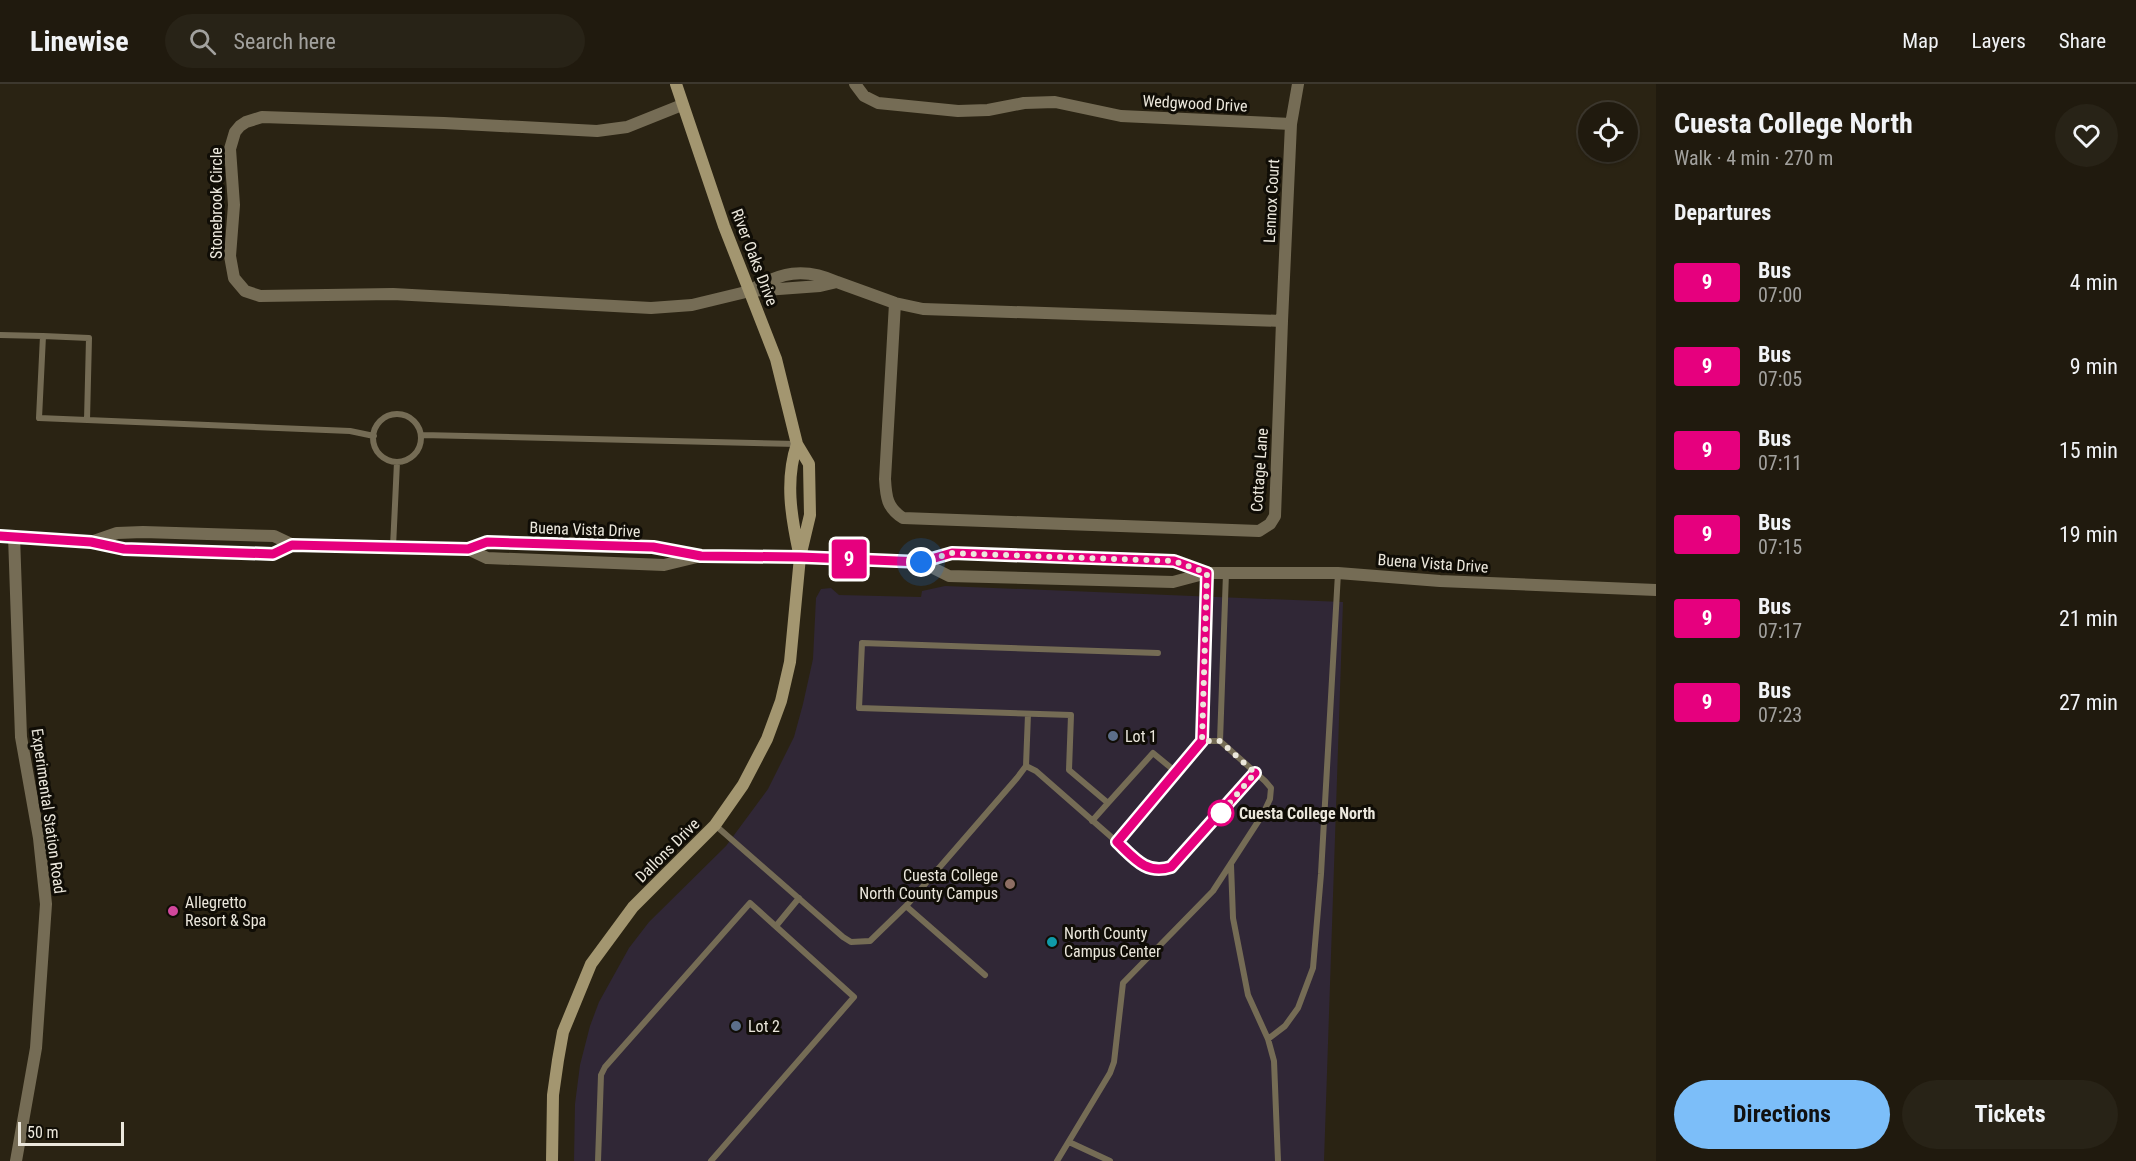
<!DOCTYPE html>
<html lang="en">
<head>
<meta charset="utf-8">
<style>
	:root { --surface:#201a0e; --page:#282317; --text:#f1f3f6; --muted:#a2a19e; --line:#3d382e; --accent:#7cbef9 }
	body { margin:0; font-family:"Roboto Condensed",sans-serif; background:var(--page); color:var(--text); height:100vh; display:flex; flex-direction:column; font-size:22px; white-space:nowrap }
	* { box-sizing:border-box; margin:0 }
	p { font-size:20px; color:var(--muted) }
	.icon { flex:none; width:33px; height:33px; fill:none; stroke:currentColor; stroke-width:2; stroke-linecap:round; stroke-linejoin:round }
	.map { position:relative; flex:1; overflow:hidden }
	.sheet { display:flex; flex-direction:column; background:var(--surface); width:480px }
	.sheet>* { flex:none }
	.badge { padding:0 12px; border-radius:4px; font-size:21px; line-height:39px }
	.buttons { position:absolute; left:1578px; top:18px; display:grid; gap:12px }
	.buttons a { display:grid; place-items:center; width:60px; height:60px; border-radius:50%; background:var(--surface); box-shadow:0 2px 4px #0004,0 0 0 2px var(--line); font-size:30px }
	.scale { position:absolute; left:18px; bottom:15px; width:106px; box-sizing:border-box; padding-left:6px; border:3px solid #ebe7dc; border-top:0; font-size:16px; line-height:21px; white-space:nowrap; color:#ebe7dc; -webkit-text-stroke:4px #100d06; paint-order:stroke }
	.you { position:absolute; width:30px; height:30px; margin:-15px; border:4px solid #fff; border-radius:50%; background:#1a73e8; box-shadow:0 0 0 9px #1a73e833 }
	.map>.badge { position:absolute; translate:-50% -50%; box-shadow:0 0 0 3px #fff }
	h2 { padding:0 18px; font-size:22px; line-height:54px }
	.round { display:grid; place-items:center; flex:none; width:63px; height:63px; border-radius:32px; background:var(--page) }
	.summary { display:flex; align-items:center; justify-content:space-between; height:102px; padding:0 18px }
	h1 { font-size:28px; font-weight:700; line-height:45px }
	.action { display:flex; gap:12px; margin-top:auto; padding:12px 18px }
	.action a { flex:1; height:69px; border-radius:36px; background:var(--accent); color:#111; font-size:24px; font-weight:700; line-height:69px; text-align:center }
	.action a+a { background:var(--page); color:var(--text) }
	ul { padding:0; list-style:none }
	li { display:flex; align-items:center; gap:18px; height:84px; padding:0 18px }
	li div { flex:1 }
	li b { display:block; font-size:22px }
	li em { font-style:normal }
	li .badge { min-width:66px; font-weight:700; text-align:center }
	header { display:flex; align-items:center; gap:36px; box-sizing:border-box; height:84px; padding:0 30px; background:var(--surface); border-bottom:2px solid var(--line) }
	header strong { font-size:28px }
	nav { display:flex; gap:33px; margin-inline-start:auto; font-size:21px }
	.search { width:420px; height:54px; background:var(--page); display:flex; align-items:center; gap:15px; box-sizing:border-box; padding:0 21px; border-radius:33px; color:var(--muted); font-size:22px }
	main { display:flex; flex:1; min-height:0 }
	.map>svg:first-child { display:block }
	.education { fill:#302736 }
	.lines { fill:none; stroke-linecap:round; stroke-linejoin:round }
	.lane { stroke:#756c55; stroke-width:6 }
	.street { stroke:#756c55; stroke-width:12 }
	.secondary { stroke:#a39670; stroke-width:12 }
	.line-casing { stroke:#fff; stroke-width:14 }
	.line { stroke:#e6007e; stroke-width:9 }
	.walk { stroke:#ebe7dc; stroke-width:6; stroke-dasharray:0 10.8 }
	.service-dot { fill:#5c6f8a; stroke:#100d06; stroke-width:2 }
	.stop-dot { fill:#fff; stroke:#e6007e; stroke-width:3 }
	.education-dot { fill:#8d6e63; stroke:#100d06; stroke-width:2 }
	.hotel-dot { fill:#d1479c; stroke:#100d06; stroke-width:2 }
	.culture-dot { fill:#0f9aa8; stroke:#100d06; stroke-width:2 }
	.labels { text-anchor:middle; stroke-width:6; stroke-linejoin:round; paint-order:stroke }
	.street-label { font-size:16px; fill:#ebe7dc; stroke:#100d06 }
	.poi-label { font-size:16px; fill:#ebe7dc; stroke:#100d06; text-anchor:start }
	.stop-label { font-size:16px; font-weight:bold; fill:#ebe7dc; stroke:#100d06; text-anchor:start }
</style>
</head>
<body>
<header>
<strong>Linewise</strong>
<div class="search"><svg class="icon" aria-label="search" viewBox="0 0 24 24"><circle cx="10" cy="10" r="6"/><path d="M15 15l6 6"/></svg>Search here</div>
<nav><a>Map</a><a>Layers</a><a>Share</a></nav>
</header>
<main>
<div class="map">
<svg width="1656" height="1077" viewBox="0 0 1656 1077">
	<rect width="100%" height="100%" fill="#2a2313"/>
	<path class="education" d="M 945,502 L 1343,518 L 1324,1077 L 574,1077 L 575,1020 L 580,981 L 590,942 L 599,918 L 629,864 L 649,838 L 726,762 L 768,705 L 794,653 L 803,620 L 813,575 L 816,514 L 821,505 L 831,504 L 839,511 L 921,513 L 922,507 Z"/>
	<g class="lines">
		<path class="lane" d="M 0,251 L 43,252 L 39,334 L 350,347 L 374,352
			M 43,252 L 89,254 L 87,336
			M373 354a24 24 0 1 1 48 0a24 24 0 1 1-48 0Z
			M 422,351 L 797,360
			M 393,463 L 397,378
			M 1202,657 L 1117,758 C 1134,774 1146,791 1171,783 L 1255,689
			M 1220,657 L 1226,489
			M 1026,682 L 1036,687 L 1117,758
			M 1108,719 L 1153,669 L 1176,688
			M 1092,737 L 1108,719 L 1069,686 L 1071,631 L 859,624 L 862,559 L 1158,569
			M 715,741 L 843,853 L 851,858 L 870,857 L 906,822 L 1017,694 L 1026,682 L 1028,630
			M 1231,781 L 1233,834 L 1248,911 L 1268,955 L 1274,977 L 1278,1077
			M 906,822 L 985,891
			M 776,842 L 799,814
			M 1268,955 L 1285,942 L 1298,924 L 1313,884 L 1321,790 L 1338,489
			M 1069,1058 L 1110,1077
			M 598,1077 L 601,991 L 605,983 L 750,819 L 854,913 L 711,1077
			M 1057,1077 L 1110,989 L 1114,978 L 1123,899 L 1213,807 L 1263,730 L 1270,715 L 1271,704 L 1265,697 L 1220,657 L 1202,657 L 1207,489"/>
		<path class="street" d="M 855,0 L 864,12 L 878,19 L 958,27 L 988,26 L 1024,19 L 1055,18 L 1121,32 L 1291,40
			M 682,21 L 627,43 L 597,47 L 444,39 L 262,33 L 246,38 L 240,42 L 235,48 L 230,65 L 234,121 L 230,172 L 234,194 L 245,207 L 260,212 L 393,210 L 651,224 L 692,221 L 750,207 L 820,202 L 837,198 C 804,183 780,188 750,207
			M 837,198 L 895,219 L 923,225 L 1282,237 L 1275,432 L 1270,440 L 1259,447 L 903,434 C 887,424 886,413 885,395 L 895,219
			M 1282,237 L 1291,40 L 1298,0
			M 0,452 L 91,458 L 124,465 L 273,470 L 293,461
			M 14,452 L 21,653 L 39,754 L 46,820 L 36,964 L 16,1077
			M 91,458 L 117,449 L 143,448 L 274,452 L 293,461 L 468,465 L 487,458 L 653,463 L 701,472 L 800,473 L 921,478 L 952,469 L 1174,477 L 1207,489
			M 468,465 L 487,474 L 664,481 L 697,473
			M 921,478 L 949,492 L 1173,498 L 1207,489 L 1338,489 L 1440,497 L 1656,506"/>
		<path class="secondary" d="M 797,360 C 785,396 791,432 799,469
			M 552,1077 L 553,1011 L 558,976 L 563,948 L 591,880 L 633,823 L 715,741 L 743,701 L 767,655 L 781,617 L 790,578 L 800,473 L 810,431 L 809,380 L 797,360 L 776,275 L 724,142 L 676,0"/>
	</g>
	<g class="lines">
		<defs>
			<path id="line" d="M 0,452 L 91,458 L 124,465 L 273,470 L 292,461 L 468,465 L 487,458 L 653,463 L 701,472 L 800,473 L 921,478 L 952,469 L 1174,477 L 1207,489 L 1202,657 L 1117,758 C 1134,774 1146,791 1171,783 L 1255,689"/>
		</defs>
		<use href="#line" class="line-casing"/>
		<use href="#line" class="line"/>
		<path class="walk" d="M 921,478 L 952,469 L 974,470 L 1174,477 L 1207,489 L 1202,657 L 1220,657 L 1255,689 L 1221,729"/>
	</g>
	<g class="service-dot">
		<circle cx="1113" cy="652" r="6"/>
		<circle cx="736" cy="942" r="6"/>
	</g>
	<circle class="stop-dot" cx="1221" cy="729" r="12"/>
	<circle class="education-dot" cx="1010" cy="800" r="6"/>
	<circle class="hotel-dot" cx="173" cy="827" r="6"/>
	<circle class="culture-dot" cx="1052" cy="858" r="6"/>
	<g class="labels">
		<g class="street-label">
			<text transform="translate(1195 19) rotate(3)" y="6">Wedgwood Drive</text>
			<text transform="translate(1271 117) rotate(-87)" y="6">Lennox Court</text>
			<text transform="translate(216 119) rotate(-90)" y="6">Stonebrook Circle</text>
			<text transform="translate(755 173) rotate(69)" y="6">River Oaks Drive</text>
			<text transform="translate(1259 386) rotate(-86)" y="6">Cottage Lane</text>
			<text transform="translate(585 445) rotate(2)" y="6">Buena Vista Drive</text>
			<text transform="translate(1433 479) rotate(4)" y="6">Buena Vista Drive</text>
			<text transform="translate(49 727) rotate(82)" y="6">Experimental Station Road</text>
			<text transform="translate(667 766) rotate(-45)" y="6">Dallons Drive</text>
		</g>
		<g class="poi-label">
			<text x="1125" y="658">Lot 1</text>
			<text x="998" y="797" text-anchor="end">Cuesta College<tspan x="998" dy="18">North County Campus</tspan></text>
			<text x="185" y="824">Allegretto<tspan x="185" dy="18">Resort &amp; Spa</tspan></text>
			<text x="1064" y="855">North County<tspan x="1064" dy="18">Campus Center</tspan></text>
			<text x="748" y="948">Lot 2</text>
		</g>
		<g class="stop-label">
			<text x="1239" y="735">Cuesta College North</text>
		</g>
	</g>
</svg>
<div class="buttons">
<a><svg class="icon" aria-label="locate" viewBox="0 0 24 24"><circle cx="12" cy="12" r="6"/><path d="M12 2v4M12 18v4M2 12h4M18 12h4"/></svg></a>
</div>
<div class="scale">50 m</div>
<div class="you" style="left:921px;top:478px"></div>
<b class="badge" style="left:849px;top:475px;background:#e6007e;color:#fff">9</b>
</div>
<section class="sheet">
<div class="summary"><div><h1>Cuesta College North</h1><p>Walk · 4 min · 270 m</p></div><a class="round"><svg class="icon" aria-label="heart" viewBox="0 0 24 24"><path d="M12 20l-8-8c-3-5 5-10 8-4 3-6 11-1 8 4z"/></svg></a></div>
<h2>Departures</h2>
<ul>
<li><span class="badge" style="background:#e6007e;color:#fff">9</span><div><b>Bus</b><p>07:00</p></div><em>4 min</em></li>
<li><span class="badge" style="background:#e6007e;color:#fff">9</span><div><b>Bus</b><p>07:05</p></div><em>9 min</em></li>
<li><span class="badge" style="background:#e6007e;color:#fff">9</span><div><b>Bus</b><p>07:11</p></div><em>15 min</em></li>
<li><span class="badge" style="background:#e6007e;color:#fff">9</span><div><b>Bus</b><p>07:15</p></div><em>19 min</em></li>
<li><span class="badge" style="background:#e6007e;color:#fff">9</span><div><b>Bus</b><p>07:17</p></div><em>21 min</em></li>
<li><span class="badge" style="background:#e6007e;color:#fff">9</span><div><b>Bus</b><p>07:23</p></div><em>27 min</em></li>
</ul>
<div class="action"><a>Directions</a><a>Tickets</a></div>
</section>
</main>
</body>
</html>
